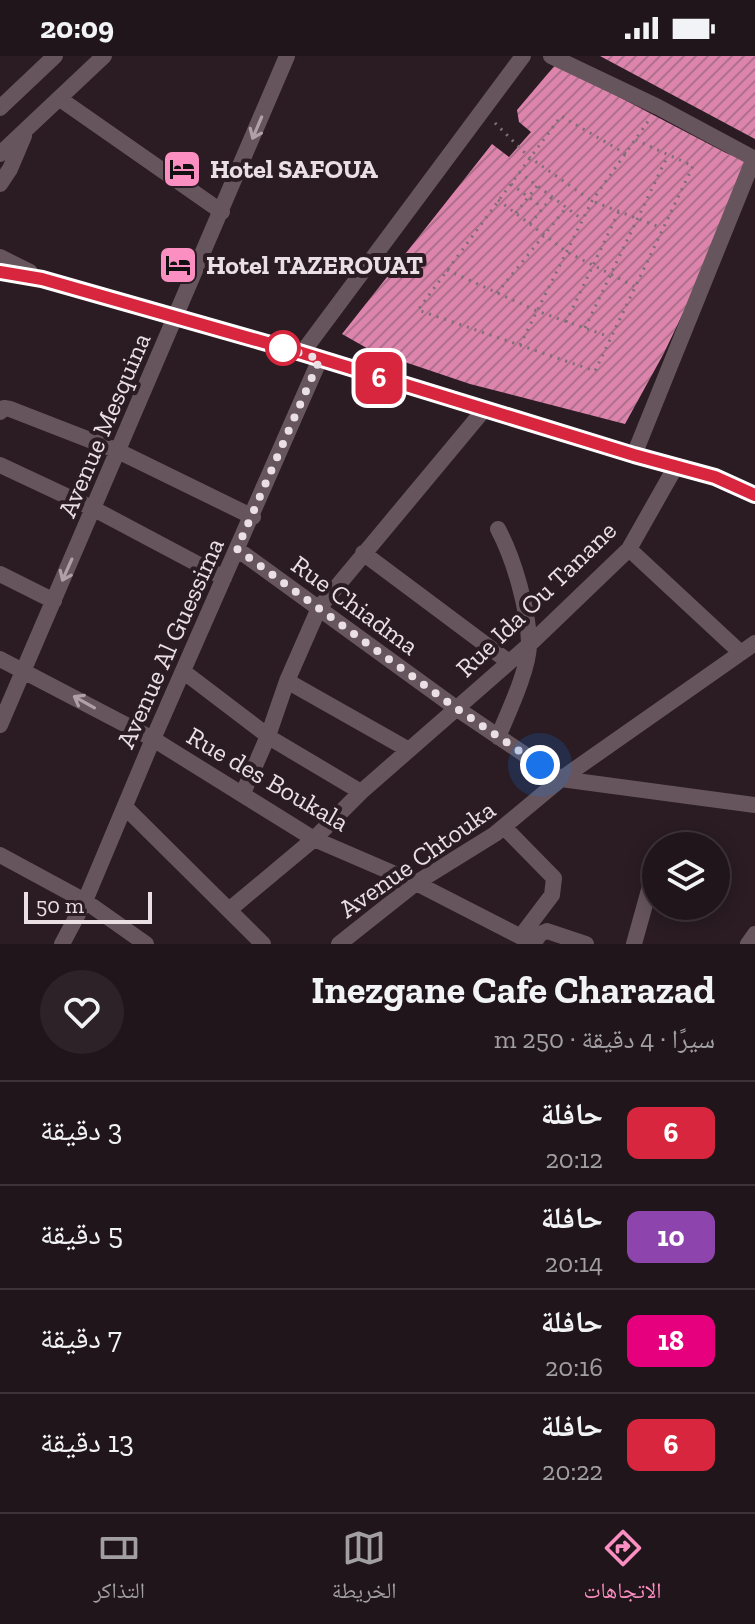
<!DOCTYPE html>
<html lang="ar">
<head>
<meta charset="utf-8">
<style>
	:root { --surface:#20151a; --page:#2d2227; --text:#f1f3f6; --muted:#a29fa2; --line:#3d3439; --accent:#fc8fc2 }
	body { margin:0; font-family:"Zilla Slab","Noto Naskh Arabic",serif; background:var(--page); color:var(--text); direction:rtl; height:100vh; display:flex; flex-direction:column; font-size:30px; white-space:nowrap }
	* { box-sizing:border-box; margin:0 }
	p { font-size:26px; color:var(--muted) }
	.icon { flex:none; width:44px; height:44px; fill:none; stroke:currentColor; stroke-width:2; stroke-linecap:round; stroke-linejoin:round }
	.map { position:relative; height:888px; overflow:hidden; direction:ltr }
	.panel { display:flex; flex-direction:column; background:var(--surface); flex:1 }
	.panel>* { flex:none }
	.badge { padding:0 16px; border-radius:12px; font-size:28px; line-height:52px }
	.fabs { position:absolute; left:642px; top:776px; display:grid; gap:16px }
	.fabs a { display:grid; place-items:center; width:88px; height:88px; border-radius:50%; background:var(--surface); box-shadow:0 4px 20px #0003,0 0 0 2px var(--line); font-size:40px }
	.scale { position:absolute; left:24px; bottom:20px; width:128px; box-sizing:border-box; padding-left:8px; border:4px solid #eae0e4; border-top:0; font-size:22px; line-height:28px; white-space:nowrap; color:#eae0e4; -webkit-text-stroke:6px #2a1c22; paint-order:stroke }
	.you { position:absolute; width:40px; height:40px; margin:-20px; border:6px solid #fff; border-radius:50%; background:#1a73e8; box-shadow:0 0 0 12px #1a73e833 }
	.map>.badge { position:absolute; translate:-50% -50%; box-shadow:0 0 0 4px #fff }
	.round { display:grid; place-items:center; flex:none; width:84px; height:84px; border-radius:42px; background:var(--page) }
	.overview { display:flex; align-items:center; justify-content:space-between; height:136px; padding:0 40px }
	h1 { font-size:38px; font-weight:700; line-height:60px }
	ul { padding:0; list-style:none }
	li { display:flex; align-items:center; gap:24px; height:104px; padding:0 40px; border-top:2px solid var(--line) }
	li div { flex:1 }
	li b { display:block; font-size:30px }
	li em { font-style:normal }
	li .badge { min-width:88px; font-weight:700; text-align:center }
	.status { display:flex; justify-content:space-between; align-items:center; height:56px; padding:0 40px; background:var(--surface); direction:ltr }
	.status svg { height:22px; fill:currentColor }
	.tab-bar { display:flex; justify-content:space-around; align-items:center; height:112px; border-top:2px solid var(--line); background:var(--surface); font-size:22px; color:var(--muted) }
	.tab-bar a { display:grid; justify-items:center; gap:4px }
	.tab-bar .on { color:var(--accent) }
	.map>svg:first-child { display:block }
	.building { fill:url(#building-hatch) }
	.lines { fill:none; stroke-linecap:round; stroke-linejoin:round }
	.path { stroke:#7c7075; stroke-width:3; stroke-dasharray:2 6; stroke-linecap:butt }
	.minor { stroke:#66555c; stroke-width:16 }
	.oneway { stroke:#afa1a7 }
	.line-casing { stroke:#fff; stroke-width:18 }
	.line { stroke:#d7263d; stroke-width:12 }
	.walk { stroke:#eae0e4; stroke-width:8; stroke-dasharray:0 14.4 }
	.stop-dot { fill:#fff; stroke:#d7263d; stroke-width:4 }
	.labels { text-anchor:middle; stroke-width:8; stroke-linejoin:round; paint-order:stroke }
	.poi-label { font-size:26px; font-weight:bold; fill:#eae0e4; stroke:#2a1c22; text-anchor:start }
	.street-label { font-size:26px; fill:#eae0e4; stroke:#2a1c22 }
</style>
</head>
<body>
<div class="status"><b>20:09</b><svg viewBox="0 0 49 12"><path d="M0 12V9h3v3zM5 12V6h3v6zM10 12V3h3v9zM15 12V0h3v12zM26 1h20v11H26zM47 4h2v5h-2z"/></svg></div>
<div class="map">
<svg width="755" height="888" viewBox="0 0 755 888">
	<defs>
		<pattern id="building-hatch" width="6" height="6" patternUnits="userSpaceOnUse" patternTransform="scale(2)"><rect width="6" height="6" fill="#dc84ac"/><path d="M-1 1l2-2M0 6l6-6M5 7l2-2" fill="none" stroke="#af708d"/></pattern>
	</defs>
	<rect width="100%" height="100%" fill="#2a1c22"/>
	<path class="building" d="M 600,0 L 755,0 L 755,83 Z
		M 556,8 L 726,97 L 747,105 L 696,230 L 664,297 L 625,368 L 470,328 L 372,295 L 342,278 L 492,88 L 509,101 L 531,76 L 519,66 L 517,54 Z"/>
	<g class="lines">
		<path class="path" d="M 495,67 L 529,101 L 592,145 L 662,172
			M 626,98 L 561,60 L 418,254 L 595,315 L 693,110 L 636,84
			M 519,116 L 583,164
			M 511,128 L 543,152
			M 498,144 L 567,196 L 634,230
			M 516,157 L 537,130
			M 530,168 L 552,141
			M 447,214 L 537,255 L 610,281
			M 497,237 L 566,152
			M 566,266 L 619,155
			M 585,272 L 668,99
			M 520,289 L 592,145 L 649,64"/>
		<path class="minor" d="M 551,0 L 658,51 L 755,103
			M 60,43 L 222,156
			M 0,52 L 55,0
			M 0,98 L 104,0
			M 0,128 L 10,113 L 24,80
			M 0,201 L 30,216
			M 0,216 L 42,223 L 302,297 L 634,399 L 715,421 L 755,439
			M 302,297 L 523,0
			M 0,356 L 4,352 L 10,353 L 118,395 L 253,461
			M 634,399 L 754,102
			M 0,409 L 94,453 L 224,522
			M 498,473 C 514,503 528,552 529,586 C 530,611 508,657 498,681
			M 237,493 L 456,652 L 561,723 L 755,749
			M 629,493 L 741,597
			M 363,497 L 509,606
			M 0,518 L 54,545
			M 0,603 L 153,683 L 314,783 L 416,827 L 533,887
			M 184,616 L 272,683 L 361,736
			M 287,625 L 409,694
			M 0,669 L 287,0
			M 243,737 L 268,680 L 287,625 L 319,552 L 483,355
			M 125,751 L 263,888
			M 504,771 L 554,822 L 552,839 L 521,880
			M 0,799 L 85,845 L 146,888
			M 229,854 L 314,783 L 361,736 L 530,588 L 629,493 L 676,410
			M 62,888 L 85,845 L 153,683 L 320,303
			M 339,888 L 416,827 L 495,778 L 561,723 L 755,587
			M 533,888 L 540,878 L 547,875 L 586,888
			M 634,888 L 654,816
			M 748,888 L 755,878"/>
	</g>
	<defs><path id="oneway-shaft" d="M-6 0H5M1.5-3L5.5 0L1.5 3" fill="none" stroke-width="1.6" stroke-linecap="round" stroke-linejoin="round" transform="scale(2)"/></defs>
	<g class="oneway">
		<use href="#oneway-shaft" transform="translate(257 72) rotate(113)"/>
		<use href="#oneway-shaft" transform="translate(67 514) rotate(114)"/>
		<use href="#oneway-shaft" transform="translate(84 646) rotate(-151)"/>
	</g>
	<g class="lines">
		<defs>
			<path id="line" d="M 0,216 L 42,223 L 302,297 L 634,399 L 715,421 L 755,439"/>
		</defs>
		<use href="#line" class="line-casing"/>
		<use href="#line" class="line"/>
		<path class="walk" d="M 283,292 L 277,290 L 320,303 L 237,493 L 456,652 L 540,709"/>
	</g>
	<defs>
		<symbol id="hotel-square" viewBox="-11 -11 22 22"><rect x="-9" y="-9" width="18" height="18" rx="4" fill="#fc8fc2" stroke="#2a1c22"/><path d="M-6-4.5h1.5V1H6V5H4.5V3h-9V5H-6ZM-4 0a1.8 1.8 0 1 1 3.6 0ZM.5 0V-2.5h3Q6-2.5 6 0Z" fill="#111"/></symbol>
	</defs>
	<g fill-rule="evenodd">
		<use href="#hotel-square" x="160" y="91" width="44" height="44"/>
		<use href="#hotel-square" x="156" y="187" width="44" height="44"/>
	</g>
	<circle class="stop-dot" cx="283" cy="292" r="16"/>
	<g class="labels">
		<g class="poi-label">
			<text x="210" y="122">Hotel SAFOUA</text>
			<text x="206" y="218">Hotel TAZEROUAT</text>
		</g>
		<g class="street-label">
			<text transform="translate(104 369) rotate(-67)" y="9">Avenue Mesquina</text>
			<text transform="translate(536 543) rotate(-44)" y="9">Rue Ida Ou Tanane</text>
			<text transform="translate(355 549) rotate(36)" y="9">Rue Chiadma</text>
			<text transform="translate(170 587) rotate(-66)" y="9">Avenue Al Guessima</text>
			<text transform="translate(268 723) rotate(30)" y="9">Rue des Boukala</text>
			<text transform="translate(417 803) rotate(-35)" y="9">Avenue Chtouka</text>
		</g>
	</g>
</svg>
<div class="fabs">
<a><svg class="icon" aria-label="layers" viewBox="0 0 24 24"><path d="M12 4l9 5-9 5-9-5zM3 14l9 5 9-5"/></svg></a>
</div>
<div class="scale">50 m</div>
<div class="you" style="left:540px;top:709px"></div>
<b class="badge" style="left:379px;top:322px;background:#d7263d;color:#fff">6</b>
</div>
<section class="panel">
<div class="overview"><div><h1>Inezgane Cafe Charazad</h1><p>سيرًا · 4 دقيقة · 250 m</p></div><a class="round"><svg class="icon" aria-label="heart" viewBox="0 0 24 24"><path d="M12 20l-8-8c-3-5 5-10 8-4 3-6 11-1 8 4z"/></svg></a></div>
<ul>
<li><span class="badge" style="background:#d7263d;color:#fff">6</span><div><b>حافلة</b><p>20:12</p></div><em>3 دقيقة</em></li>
<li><span class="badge" style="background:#8e44ad;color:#fff">10</span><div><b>حافلة</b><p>20:14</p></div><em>5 دقيقة</em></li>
<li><span class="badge" style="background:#e6007e;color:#fff">18</span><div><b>حافلة</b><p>20:16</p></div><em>7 دقيقة</em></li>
<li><span class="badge" style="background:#d7263d;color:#fff">6</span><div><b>حافلة</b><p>20:22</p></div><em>13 دقيقة</em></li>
</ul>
</section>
<nav class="tab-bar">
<a class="on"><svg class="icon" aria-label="directions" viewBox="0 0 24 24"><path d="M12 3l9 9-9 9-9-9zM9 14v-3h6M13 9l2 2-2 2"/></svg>الاتجاهات</a>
<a><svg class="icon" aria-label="map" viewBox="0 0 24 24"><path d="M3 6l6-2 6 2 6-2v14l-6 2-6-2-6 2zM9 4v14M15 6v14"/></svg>الخريطة</a>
<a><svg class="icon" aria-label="tickets" viewBox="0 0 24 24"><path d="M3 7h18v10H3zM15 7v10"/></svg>التذاكر</a>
</nav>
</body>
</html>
